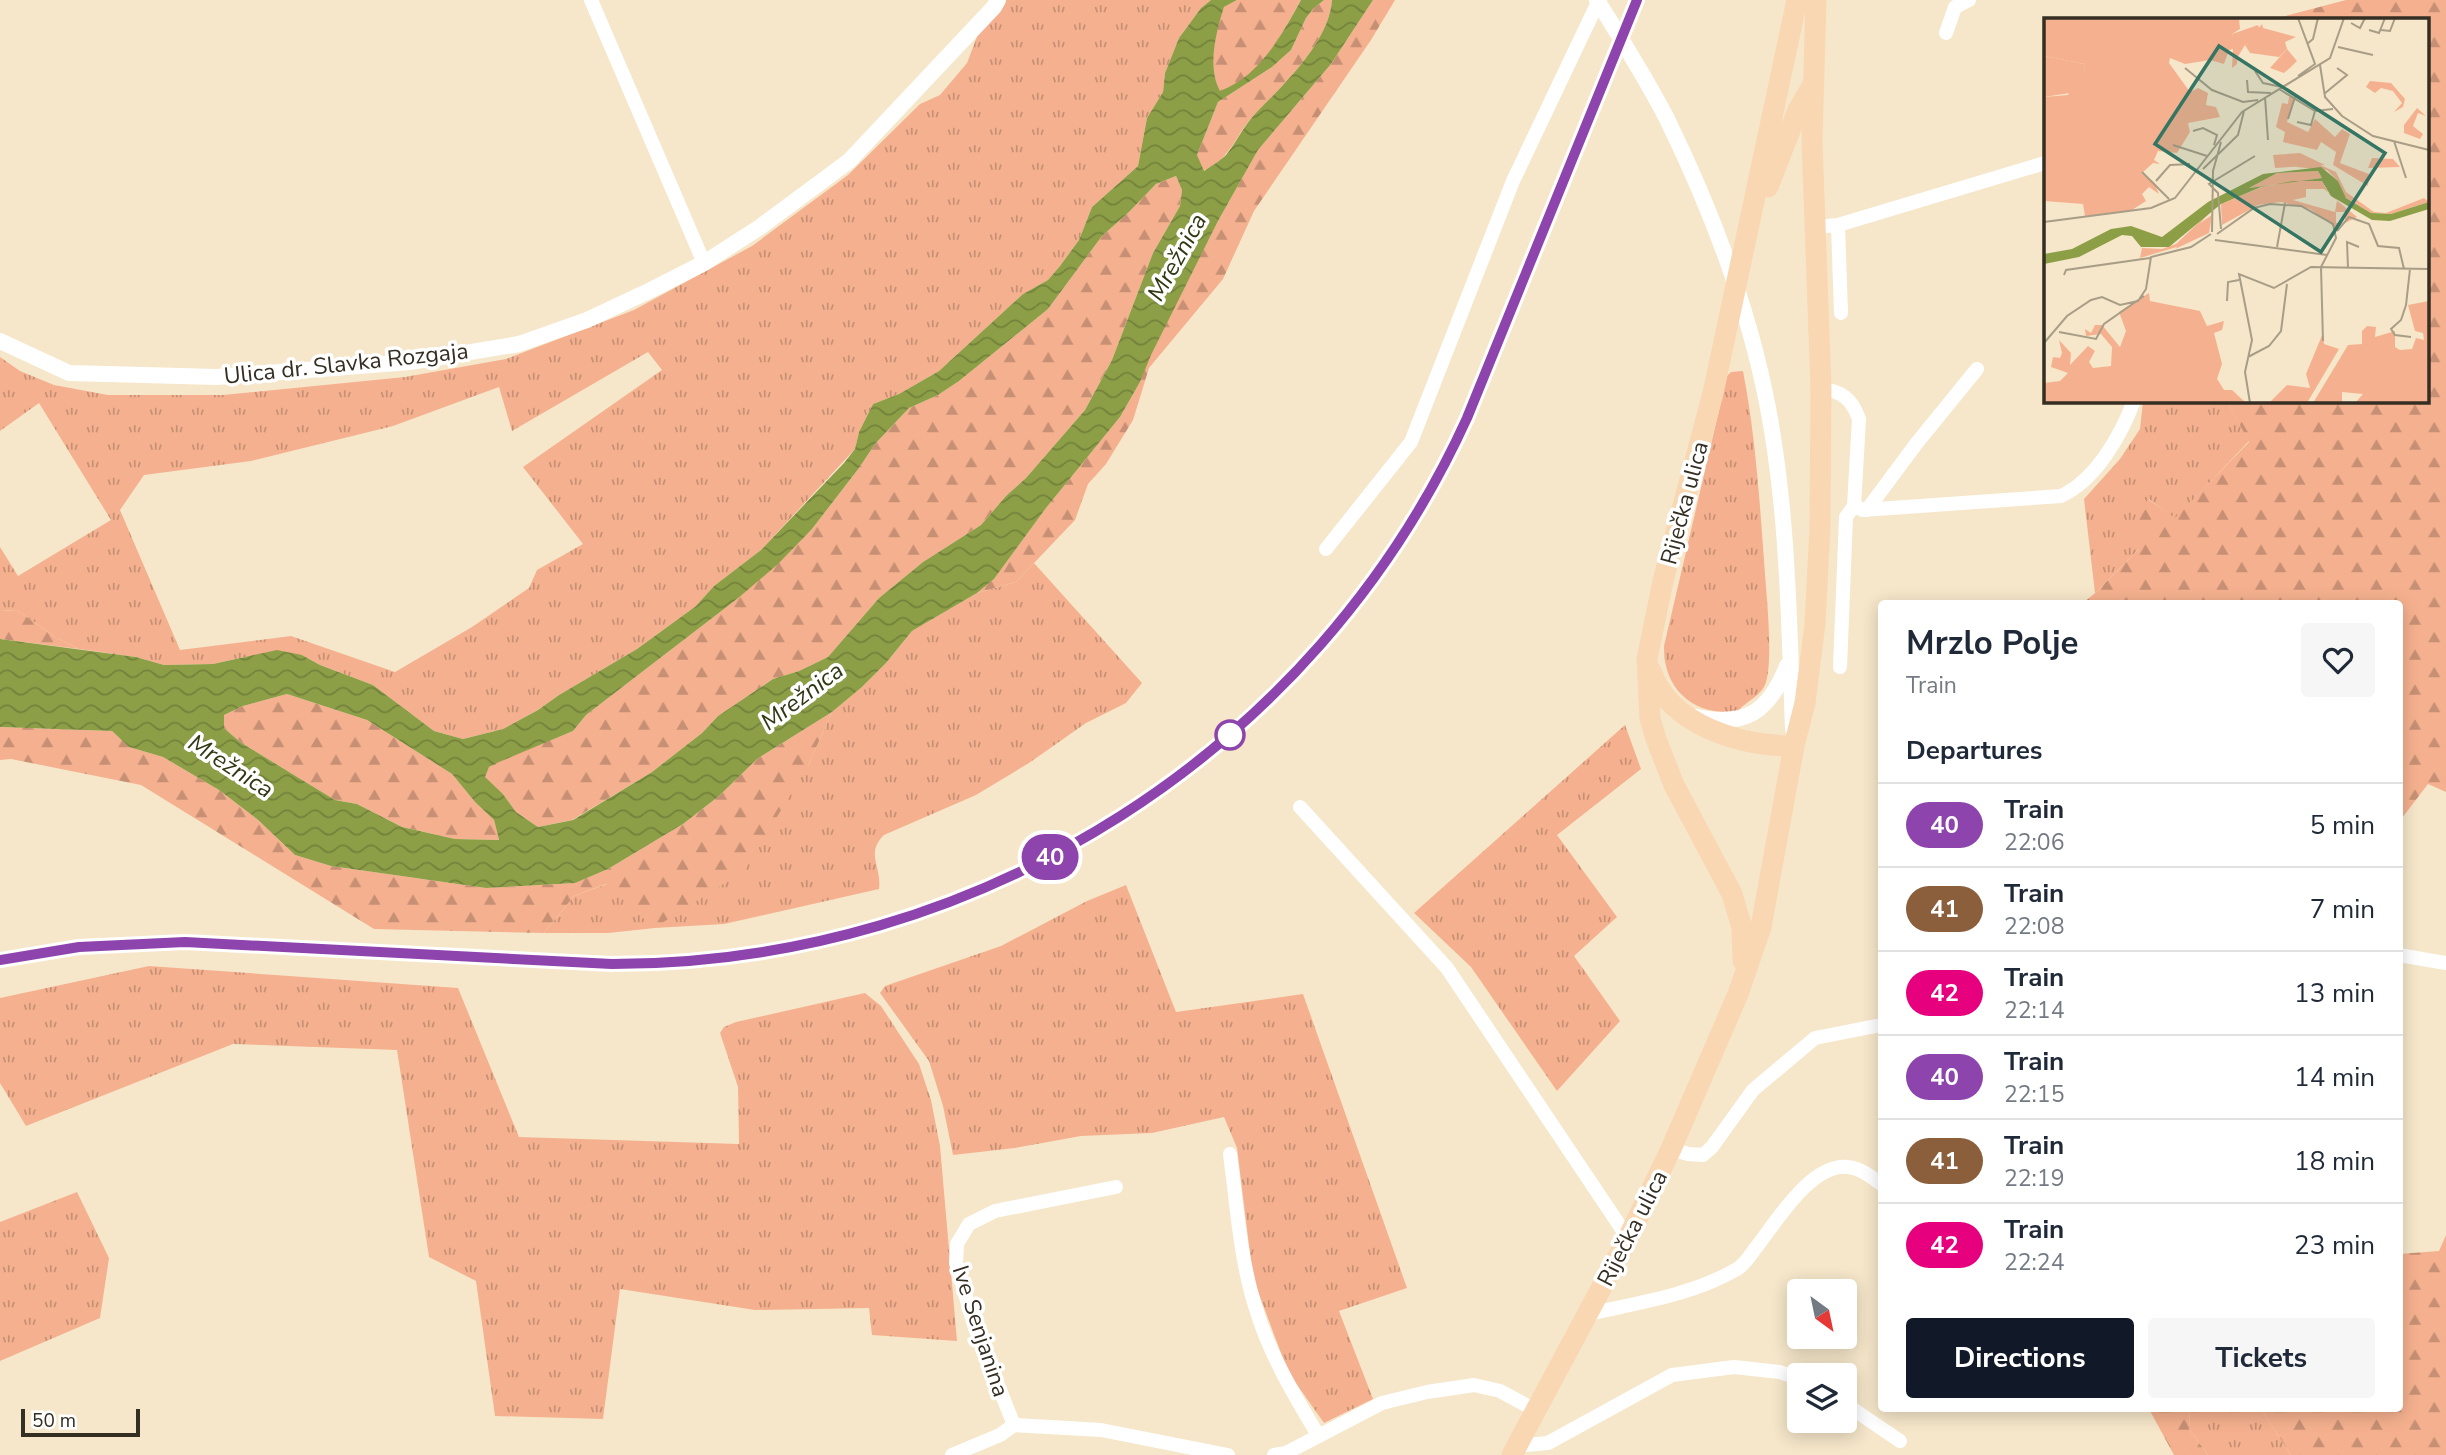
<!DOCTYPE html>
<html lang="en">
<head>
<meta charset="utf-8">
<style>
	:root { --surface:#fff; --page:#f6f6f7; --text:#1f2937; --muted:#747a83; --line:#e0e1e3; --accent:#111827 }
	body { margin:0; font-family:"Nunito Sans",sans-serif; background:var(--page); color:var(--text); height:100vh; display:flex; flex-direction:column; font-size:26px; white-space:nowrap }
	* { box-sizing:border-box; margin:0 }
	p { font-size:23px; color:var(--muted) }
	.icon { flex:none; width:38px; height:38px; fill:none; stroke:currentColor; stroke-width:2; stroke-linecap:round; stroke-linejoin:round }
	.map { position:relative; flex:1; overflow:hidden }
	.panel { position:absolute; left:1878px; top:600px; width:525px; height:812px; display:flex; flex-direction:column; background:var(--surface); border-radius:7px; box-shadow:0 4px 18px #0003 }
	.panel>* { flex:none }
	.badge { padding:0 14px; border-radius:23px; font-size:24px; line-height:46px }
	.needle { width:46px; rotate:147deg }
	.buttons { position:absolute; left:1787px; top:1279px; display:grid; gap:14px }
	.buttons a { display:grid; place-items:center; width:70px; height:70px; border-radius:7px; background:var(--surface); box-shadow:0 4px 18px #0003; font-size:35px }
	.scale { position:absolute; left:21px; bottom:18px; width:119px; box-sizing:border-box; padding-left:7px; border:4px solid #342e23; border-top:0; font-size:19px; line-height:24px; white-space:nowrap; color:#342e23; -webkit-text-stroke:5px #fff; paint-order:stroke }
	.map>.badge { position:absolute; translate:-50% -50%; box-shadow:0 0 0 4px #fff }
	h2 { padding:0 28px; font-size:26px; line-height:63px }
	.round { display:grid; place-items:center; flex:none; width:74px; height:74px; border-radius:7px; background:var(--page) }
	.overview { display:flex; align-items:center; justify-content:space-between; height:119px; padding:0 28px }
	h1 { font-size:33px; font-weight:700; line-height:52px }
	.action { display:flex; gap:14px; margin-top:auto; padding:14px 28px }
	.action a { flex:1; height:80px; border-radius:7px; background:var(--accent); color:#fff; font-size:28px; font-weight:700; line-height:80px; text-align:center }
	.action a+a { background:var(--page); color:var(--text) }
	ul { padding:0; list-style:none }
	li { display:flex; align-items:center; gap:21px; height:84px; padding:0 28px; border-top:2px solid var(--line) }
	li div { flex:1 }
	li b { display:block; font-size:26px }
	li em { font-style:normal }
	li .badge { min-width:77px; font-weight:700; text-align:center }
	.map>svg:first-child { display:block }
	.grass { fill:url(#grass-tufts); fill-rule:evenodd }
	.forest { fill:url(#forest-firs) }
	.water { fill:url(#water-waves); fill-rule:evenodd }
	.lines { fill:none; stroke-linecap:round; stroke-linejoin:round }
	.minor { stroke:#fff; stroke-width:14 }
	.tertiary { stroke:#fff; stroke-width:16 }
	.primary { stroke:#fad7b3; stroke-width:21 }
	.rail-casing { stroke:#8b816e; stroke-width:7 }
	.rail { stroke:#fff; stroke-width:4.5; stroke-dasharray:13; stroke-linecap:butt }
	.line-casing { stroke:#fff; stroke-width:16 }
	.line { stroke:#8e44ad; stroke-width:10 }
	.stop-dot { fill:#fff; stroke:#8e44ad; stroke-width:3.5 }
	.labels { text-anchor:middle; stroke-width:7; stroke-linejoin:round; paint-order:stroke }
	.street-label { font-size:23px; fill:#342e23; stroke:#fff }
	.water-label { font-size:24px; font-style:italic; fill:#303813; stroke:#fff }
	.inset-road { fill:none; stroke:#a89d87; stroke-width:2 }
	.view { fill:#347564; fill-opacity:0.15; stroke:#347564; stroke-width:3.5 }
	.inset-edge { fill:none; stroke:#342e23; stroke-width:3.5 }
</style>
</head>
<body>
<div class="map">
<svg width="2446" height="1455" viewBox="0 0 2446 1455">
	<defs>
		<pattern id="grass-tufts" width="24" height="20" patternUnits="userSpaceOnUse" patternTransform="scale(1.75)"><rect width="24" height="20" fill="#f5b18f"/><path d="M3 7l-1-3M5 7V3M7 7l1-3M15 17l-1-3M17 17v-4M19 17l1-3" fill="none" stroke="#c79074"/></pattern>
		<pattern id="forest-firs" width="22" height="20" patternUnits="userSpaceOnUse" patternTransform="scale(1.75)"><rect width="22" height="20" fill="#f5b18f"/><path d="M5 1l3.5 6h-7zM16 11l3.5 6h-7z" fill="#c79074"/></pattern>
		<pattern id="water-waves" width="16" height="10" patternUnits="userSpaceOnUse" patternTransform="scale(1.75)"><rect width="16" height="10" fill="#8c9f47"/><path d="M0 5q4-4 8 0t8 0" fill="none" stroke="#73823b"/></pattern>
	</defs>
	<rect width="100%" height="100%" fill="#f6e7ca"/>
	<path class="grass" d="M 1001,0 L 1211,0 L 1201,8 L 1179,38 L 1165,73 L 1163,92 L 1147,118 L 1138,166 L 1092,207 L 1079,240 L 1060,266 L 1048,280 L 1023,294 L 939,371 L 899,394 L 873,404 L 859,432 L 855,449 L 761,550 L 714,586 L 696,606 L 637,649 L 559,695 L 538,710 L 503,729 L 463,739 L 434,731 L 373,685 L 320,665 L 302,655 L 244,657 L 213,664 L 164,665 L 136,657 L 79,649 L 55,637 L 17,610 L 0,611 L 0,547 L 18,576 L 111,520 L 39,403 L 0,431 L 0,357 L 20,371 L 54,385 L 108,395 L 223,395 L 405,377 L 506,359 L 634,310 L 752,246 L 848,175 L 920,104 L 940,95 L 967,63 L 980,29 ZM 648,352 L 662,370 L 523,467 L 583,544 L 537,570 L 529,588 L 472,627 L 395,672 L 291,636 L 180,650 L 120,510 L 144,475 L 251,461 L 393,426 L 499,387 L 512,431 Z
		M 1743,371 C 1756,438 1760,506 1765,574 C 1767,600 1773,658 1766,682 C 1762,696 1746,701 1737,712 C 1694,716 1663,690 1664,646 L 1727,376 L 1731,372 Z
		M 2143,401 L 2227,401 L 2249,441 L 2175,519 L 2149,499 L 2139,549 L 2095,593 L 2084,499 L 2120,459 L 2140,429 Z
		M 1034,563 L 1142,683 L 1126,703 L 1086,723 L 1029,763 L 976,795 L 884,835 C 865,854 882,866 879,889 L 724,924 L 655,928 L 608,933 L 544,933 L 574,896 L 607,884 L 808,766 L 832,712 L 862,687 L 886,663 L 912,631 L 977,593 L 1016,582 Z
		M 1625,725 L 1641,769 L 1557,835 L 1617,917 L 1574,956 L 1620,1021 L 1557,1091 L 1471,967 L 1414,913 Z
		M 1126,885 L 1176,1012 L 1303,994 L 1407,1288 L 1339,1311 L 1373,1399 L 1324,1423 L 1288,1372 L 1253,1278 L 1237,1148 L 1224,1117 L 1152,1133 L 1081,1136 L 1015,1148 L 953,1155 L 943,1106 L 929,1061 L 880,993 L 885,986 L 1001,946 L 1087,901 Z
		M 149,966 L 458,988 L 519,1137 L 739,1144 L 738,1087 L 720,1033 L 724,1027 L 736,1022 L 865,993 L 881,1006 L 919,1064 L 931,1100 L 940,1146 L 957,1341 L 872,1335 L 869,1308 L 755,1310 L 620,1289 L 603,1419 L 495,1416 L 476,1281 L 429,1257 L 397,1050 L 233,1044 L 26,1126 L 0,1083 L 0,998 Z
		M 77,1192 L 109,1258 L 100,1318 L 0,1361 L 0,1222 Z
		M 2190,1409 L 2261,1409 L 2291,1455 L 2208,1455 L 2189,1429 Z"/>
	<path class="forest" d="M 1237,0 L 1301,0 C 1280,37 1261,76 1220,92 C 1207,66 1215,33 1224,7 Z
		M 1324,0 L 1332,0 C 1329,43 1282,86 1254,115 C 1242,127 1236,143 1225,155 C 1220,162 1211,166 1203,171 L 1197,155 L 1218,102 L 1272,67 L 1291,50 L 1306,18 L 1313,9 Z
		M 1373,0 L 1395,0 L 1371,40 L 1254,211 L 1223,279 L 1149,368 L 1133,420 L 1106,464 L 1088,484 L 1075,520 L 1016,582 L 977,593 L 994,579 L 1046,508 L 1120,417 L 1140,382 L 1150,355 L 1218,221 L 1258,150 L 1331,64 Z
		M 2346,0 L 2446,0 L 2446,792 L 2428,784 L 2399,822 L 2399,604 L 2082,604 L 2095,593 L 2139,549 L 2132,524 L 2148,499 L 2175,518 L 2249,442 L 2227,401 L 2427,401 L 2427,19 L 2274,19 Z
		M 1176,176 L 1182,190 L 1180,206 L 1153,253 L 1112,360 L 1085,410 L 1026,478 L 1006,496 L 981,525 L 923,562 L 879,598 L 828,657 L 799,671 L 773,679 L 718,716 L 702,733 L 652,772 L 572,820 L 538,827 L 516,812 L 503,794 L 484,777 L 489,767 L 499,761 L 573,731 L 586,715 L 737,599 L 812,529 L 859,468 L 875,444 L 909,408 L 938,395 L 959,381 L 1048,309 L 1102,236 L 1129,212 L 1156,184 Z
		M 17,610 L 55,637 L 79,649 L 0,639 L 0,611 Z
		M 287,694 L 367,720 L 452,774 L 475,802 L 494,820 L 499,840 L 455,839 L 402,827 L 357,804 L 335,800 L 240,742 L 224,728 L 224,715 L 243,706 Z
		M 832,712 L 808,766 L 744,871 L 654,928 L 606,884 L 574,896 L 544,933 L 374,929 L 141,785 L 11,759 L 0,760 L 0,727 L 112,731 L 129,747 L 163,757 L 219,790 L 257,819 L 295,855 L 331,866 L 486,888 L 574,883 L 608,869 L 683,824 L 719,796 L 757,759 Z
		M 2446,1235 L 2446,1455 L 2291,1455 L 2261,1409 L 2399,1409 L 2399,1254 L 2439,1251 Z
		M 2149,1409 L 2190,1409 L 2189,1429 L 2208,1455 L 2174,1455 Z"/>
	<path class="water" d="M 1211,0 L 1237,0 L 1224,7 C 1216,32 1207,67 1220,91 C 1260,76 1281,36 1301,0 L 1324,0 L 1313,9 L 1306,18 L 1291,50 L 1272,67 L 1218,102 L 1197,155 L 1204,171 C 1211,166 1220,161 1226,155 C 1236,143 1243,127 1254,115 C 1282,86 1329,43 1332,0 L 1373,0 L 1331,64 L 1258,150 L 1218,221 L 1151,355 L 1140,382 L 1120,417 L 1046,508 L 994,579 L 977,593 L 912,631 L 886,663 L 862,687 L 832,712 L 757,759 L 719,796 L 683,824 L 608,869 L 575,883 L 486,888 L 331,866 L 295,855 L 257,819 L 219,790 L 163,757 L 129,747 L 112,731 L 0,727 L 0,639 L 136,657 L 164,665 L 213,664 L 277,650 L 302,655 L 320,665 L 373,685 L 434,731 L 463,739 L 503,729 L 538,710 L 559,695 L 637,649 L 696,606 L 714,586 L 761,550 L 844,463 L 855,449 L 859,432 L 873,404 L 899,394 L 939,371 L 1023,294 L 1048,280 L 1060,266 L 1079,240 L 1092,207 L 1138,166 L 1147,118 L 1163,92 L 1165,73 L 1179,38 L 1201,8 ZM 1176,176 L 1182,190 L 1180,206 L 1153,253 L 1112,360 L 1085,410 L 1026,478 L 1006,496 L 981,525 L 923,562 L 879,598 L 828,657 L 799,671 L 773,679 L 718,716 L 702,733 L 652,772 L 573,820 L 538,827 L 516,812 L 503,794 L 485,777 L 489,767 L 499,762 L 573,731 L 586,715 L 737,599 L 778,564 L 812,529 L 859,468 L 875,444 L 909,408 L 938,395 L 959,381 L 1048,309 L 1102,236 L 1129,212 L 1156,184 ZM 287,694 L 367,720 L 452,774 L 475,802 L 494,820 L 499,840 L 455,839 L 402,827 L 357,804 L 335,800 L 240,742 L 224,728 L 224,715 L 243,706 Z"/>
	<g class="lines">
		<path class="minor" d="M 591,0 L 704,263
			M 1946,33 L 1955,7 L 1969,0
			M 1838,225 L 1841,313
			M 1816,227 L 1838,225 L 2045,163
			M 1821,389 C 1842,391 1852,399 1859,419 L 1854,506 L 1863,510 L 2061,496 C 2096,480 2121,435 2134,401
			M 1867,510 L 1916,444 L 1977,369
			M 1326,549 L 1411,442 L 1513,181 L 1599,0
			M 1840,667 L 1846,517 L 1854,506
			M 1300,807 L 1447,968 L 1628,1238
			M 2399,955 L 2446,963
			M 1671,1149 L 1688,1154 L 1703,1155 L 1712,1147 L 1753,1090 L 1815,1038 L 1881,1025
			M 1230,1154 C 1237,1205 1240,1260 1256,1309 C 1270,1355 1294,1395 1318,1435
			M 1588,1314 C 1637,1303 1693,1295 1737,1269 C 1746,1264 1752,1252 1758,1245 C 1778,1219 1812,1163 1848,1167 C 1860,1168 1872,1177 1881,1184
			M 1844,1403 L 1900,1441
			M 1014,1425 L 975,1328 L 956,1263 L 957,1244 L 969,1224 L 995,1211 L 1116,1187
			M 1517,1446 L 1548,1443 L 1672,1375 L 1734,1367 L 1780,1372 L 1799,1379
			M 952,1455 L 1000,1435 L 1014,1425 L 1101,1430 L 1228,1455
			M 1274,1455 L 1286,1453 L 1382,1403 L 1427,1392 L 1474,1385 L 1500,1391 L 1537,1411"/>
		<path class="tertiary" d="M 1597,0 C 1621,39 1646,78 1667,119 C 1711,209 1749,308 1768,408 C 1788,513 1789,622 1793,729
			M 0,341 L 69,373 L 217,377 L 410,362 L 519,344 L 587,320 L 651,290 L 704,263 L 760,227 L 849,161 L 994,7 L 998,0
			M 1697,717 C 1746,727 1769,712 1787,666"/>
		<path class="primary" d="M 1768,187 L 1798,110 L 1812,86
			M 1651,671 C 1670,726 1741,746 1794,746
			M 1743,961 L 1742,928 L 1732,894 L 1674,785 L 1656,739 L 1650,719 L 1647,659 L 1663,581 L 1713,393 L 1797,0
			M 1512,1455 L 1628,1238 L 1671,1149 L 1738,994 L 1761,927 L 1794,746 L 1805,703 L 1815,624 L 1820,526 L 1821,389 L 1812,141 L 1816,0"/>
		<defs>
			<path id="rail" d="M 0,960 L 79,947 L 185,942 L 612,964 C 977,964 1301,758 1461,432 L 1637,0"/>
		</defs>
		<use href="#rail" class="rail-casing"/>
		<use href="#rail" class="rail"/>
	</g>
	<g class="lines">
		<defs>
			<path id="line" d="M 0,960 L 79,947 L 185,942 L 612,964 C 979,964 1315,752 1467,418 L 1637,0"/>
		</defs>
		<use href="#line" class="line-casing"/>
		<use href="#line" class="line"/>
	</g>
	<circle class="stop-dot" cx="1230" cy="735" r="14"/>
	<g class="labels">
		<g class="street-label">
			<text transform="translate(346 363) rotate(-6)" y="8">Ulica dr. Slavka Rozgaja</text>
			<text transform="translate(1684 503) rotate(-75)" y="8">Riječka ulica</text>
			<text transform="translate(1632 1228) rotate(-63)" y="8">Riječka ulica</text>
			<text transform="translate(981 1331) rotate(72)" y="8">Ive Senjanina</text>
		</g>
		<g class="water-label">
			<text transform="translate(1177 257) rotate(-61)" y="8">Mrežnica</text>
			<text transform="translate(802 696) rotate(-37)" y="8">Mrežnica</text>
			<text transform="translate(231 766) rotate(33)" y="8">Mrežnica</text>
		</g>
	</g>
	<g transform="translate(2044 18)">
		<rect width="385" height="385" fill="#f6e7ca"/>
		<path d="M 214,7 L 217,17 L 201,27 L 193,40 L 188,16 ZM 0,38 L 41,46 L 39,73 L 0,79 ZM 326,63 L 347,65 L 361,81 L 359,89 L 350,94 L 358,85 L 349,73 L 337,70 L 331,75 L 322,69 ZM 245,79 L 250,79 L 243,104 L 264,114 L 271,101 L 291,119 L 298,111 L 306,116 L 296,145 L 325,156 L 324,168 L 289,147 L 292,134 L 277,124 L 273,132 L 239,124 L 241,114 L 232,109 L 238,85 L 244,86 ZM 373,90 L 382,98 L 374,95 L 369,108 L 379,116 L 376,121 L 360,115 L 360,107 ZM 256,135 L 281,147 L 231,150 L 229,137 ZM 328,140 L 349,141 L 356,149 L 324,150 ZM 256,162 L 278,163 L 285,176 L 313,199 L 301,205 L 301,194 L 292,194 L 292,205 L 298,205 L 293,211 L 266,191 L 237,184 L 214,187 L 178,207 L 177,186 L 218,169 ZM 262,171 L 280,171 L 293,182 L 291,194 L 249,182 L 262,179 ZM 168,197 L 165,215 L 131,231 L 155,206 Z" fill="#f5b18f" fill-rule="evenodd"/>
		<path d="M 0,0 L 195,0 L 196,11 L 188,16 L 194,34 L 193,46 L 188,50 L 189,31 L 185,32 L 180,46 L 166,42 L 141,46 L 126,40 L 125,45 L 146,74 L 154,70 L 164,75 L 162,87 L 172,89 L 176,99 L 144,105 L 146,114 L 133,135 L 114,133 L 110,142 L 116,146 L 109,145 L 98,155 L 110,164 L 115,176 L 105,169 L 98,176 L 102,183 L 88,192 L 41,198 L 39,186 L 0,183 L 0,79 L 24,77 L 27,70 L 38,72 L 41,46 L 0,38 ZM 218,6 L 219,10 L 252,19 L 241,24 L 243,31 L 235,39 L 206,35 L 201,27 L 216,16 L 212,13 ZM 265,142 L 292,154 L 302,174 L 330,194 L 342,195 L 380,180 L 385,184 L 347,196 L 327,195 L 301,179 L 294,163 L 283,152 L 252,149 ZM 274,153 L 278,160 L 205,170 L 233,155 ZM 167,193 L 136,228 L 96,240 L 98,230 L 118,231 L 132,226 ZM 105,275 L 106,283 L 156,293 L 163,308 L 180,303 L 178,312 L 170,315 L 178,346 L 173,361 L 180,372 L 188,372 L 202,385 L 0,385 L 0,365 L 16,363 L 24,355 L 7,349 L 9,339 L 16,340 L 18,335 L 15,322 L 27,335 L 26,347 L 44,328 L 51,333 L 45,344 L 49,350 L 67,348 L 68,329 L 57,316 L 42,318 L 41,311 L 47,315 L 51,307 L 58,307 L 76,329 L 82,313 L 75,294 ZM 385,283 L 385,385 L 311,385 L 319,376 L 298,374 L 298,385 L 269,385 L 304,327 L 318,326 L 318,313 L 323,308 L 332,309 L 331,319 L 351,313 L 351,329 L 356,332 L 368,331 L 372,320 L 380,322 L 379,315 L 371,313 L 364,287 ZM 279,315 L 280,326 L 295,331 L 263,385 L 225,385 L 243,367 L 266,370 L 262,356 Z" fill="#f5b18f"/>
		<path d="M 243,31 L 253,43 L 247,49 L 240,55 L 226,50 Z" fill="#f5b18f"/>
		<path d="M 277,149 L 294,163 L 302,180 L 327,195 L 347,196 L 385,184 L 385,191 L 346,203 L 328,202 L 287,178 L 278,163 L 249,163 L 217,169 L 177,186 L 125,229 L 97,229 L 88,218 L 78,217 L 35,239 L 0,246 L 0,236 L 28,231 L 67,211 L 87,208 L 118,219 L 164,184 L 219,156 ZM 274,153 L 278,160 L 205,170 L 233,155 Z" fill="#8c9f47" fill-rule="evenodd"/>
		<path class="inset-road" d="M 307,5 L 316,10 L 321,0M 325,12 L 335,15 L 341,0M 337,12 L 346,13 L 351,0M 263,26 L 269,21 L 274,0M 294,29 L 329,37M 276,47 L 281,79 L 298,98 L 329,118 L 385,132M 141,50 L 168,72 L 199,84 L 214,82M 211,53 L 219,65 L 238,69M 254,58 L 271,46 L 254,0M 203,62 L 204,74 L 227,75M 235,71 L 271,93 L 289,91M 280,76 L 303,57 L 293,50M 221,79 L 224,122M 244,101 L 251,79M 253,104 L 267,107 L 271,93M 149,113 L 159,110 L 173,117 L 170,127M 350,123 L 362,160M 129,127 L 163,138M 159,151 L 194,117 L 200,93M 98,154 L 125,181M 112,163 L 126,147 L 146,146M 0,204 L 107,190 L 131,180 L 198,94 L 286,40 L 300,0M 177,211 L 174,175 L 165,166 L 211,138M 293,213 L 305,199 L 325,206 L 334,228 L 355,230 L 360,251M 168,214 L 169,153 L 177,124M 173,216 L 210,190 L 226,186 L 257,188 L 289,206 L 292,220 L 277,249 L 279,323M 171,222 L 283,237M 233,229 L 241,185M 304,250 L 303,224 L 315,229M 366,251 L 362,287 L 357,302 L 347,311 L 351,317 L 367,319M 20,257 L 22,252 L 106,240M 183,283 L 184,264 L 195,262M 15,314 L 52,321 L 60,306 L 100,278M 0,325 L 23,298 L 47,282 L 58,279 L 76,287 L 94,283 L 102,271 L 107,239 L 147,229 L 167,216M 204,339 L 225,328 L 237,313 L 243,266M 206,385 L 201,354 L 208,322 L 195,256 L 230,270 L 267,249 L 385,251"/>
		<path class="view" d="M 175,28 L 341,135 L 277,234 L 111,126 Z"/>
		<rect width="385" height="385" class="inset-edge"/>
	</g>
</svg>
<div class="buttons">
<a><svg class="needle" viewBox="-14 -14 28 28"><path d="M0-13l5 13h-10z" fill="#e53935"/><path d="M0 13l5-13h-10z" fill="#747a83"/></svg></a>
<a><svg class="icon" aria-label="layers" viewBox="0 0 24 24"><path d="M12 4l9 5-9 5-9-5zM3 14l9 5 9-5"/></svg></a>
</div>
<div class="scale">50 m</div>
<b class="badge" style="left:1050px;top:857px;background:#8e44ad;color:#fff">40</b>
<section class="panel">
<div class="overview"><div><h1>Mrzlo Polje</h1><p>Train</p></div><a class="round"><svg class="icon" aria-label="heart" viewBox="0 0 24 24"><path d="M12 20l-8-8c-3-5 5-10 8-4 3-6 11-1 8 4z"/></svg></a></div>
<h2>Departures</h2>
<ul>
<li><span class="badge" style="background:#8e44ad;color:#fff">40</span><div><b>Train</b><p>22:06</p></div><em>5 min</em></li>
<li><span class="badge" style="background:#8b5e3c;color:#fff">41</span><div><b>Train</b><p>22:08</p></div><em>7 min</em></li>
<li><span class="badge" style="background:#e6007e;color:#fff">42</span><div><b>Train</b><p>22:14</p></div><em>13 min</em></li>
<li><span class="badge" style="background:#8e44ad;color:#fff">40</span><div><b>Train</b><p>22:15</p></div><em>14 min</em></li>
<li><span class="badge" style="background:#8b5e3c;color:#fff">41</span><div><b>Train</b><p>22:19</p></div><em>18 min</em></li>
<li><span class="badge" style="background:#e6007e;color:#fff">42</span><div><b>Train</b><p>22:24</p></div><em>23 min</em></li>
</ul>
<div class="action"><a>Directions</a><a>Tickets</a></div>
</section>
</div>
</body>
</html>
